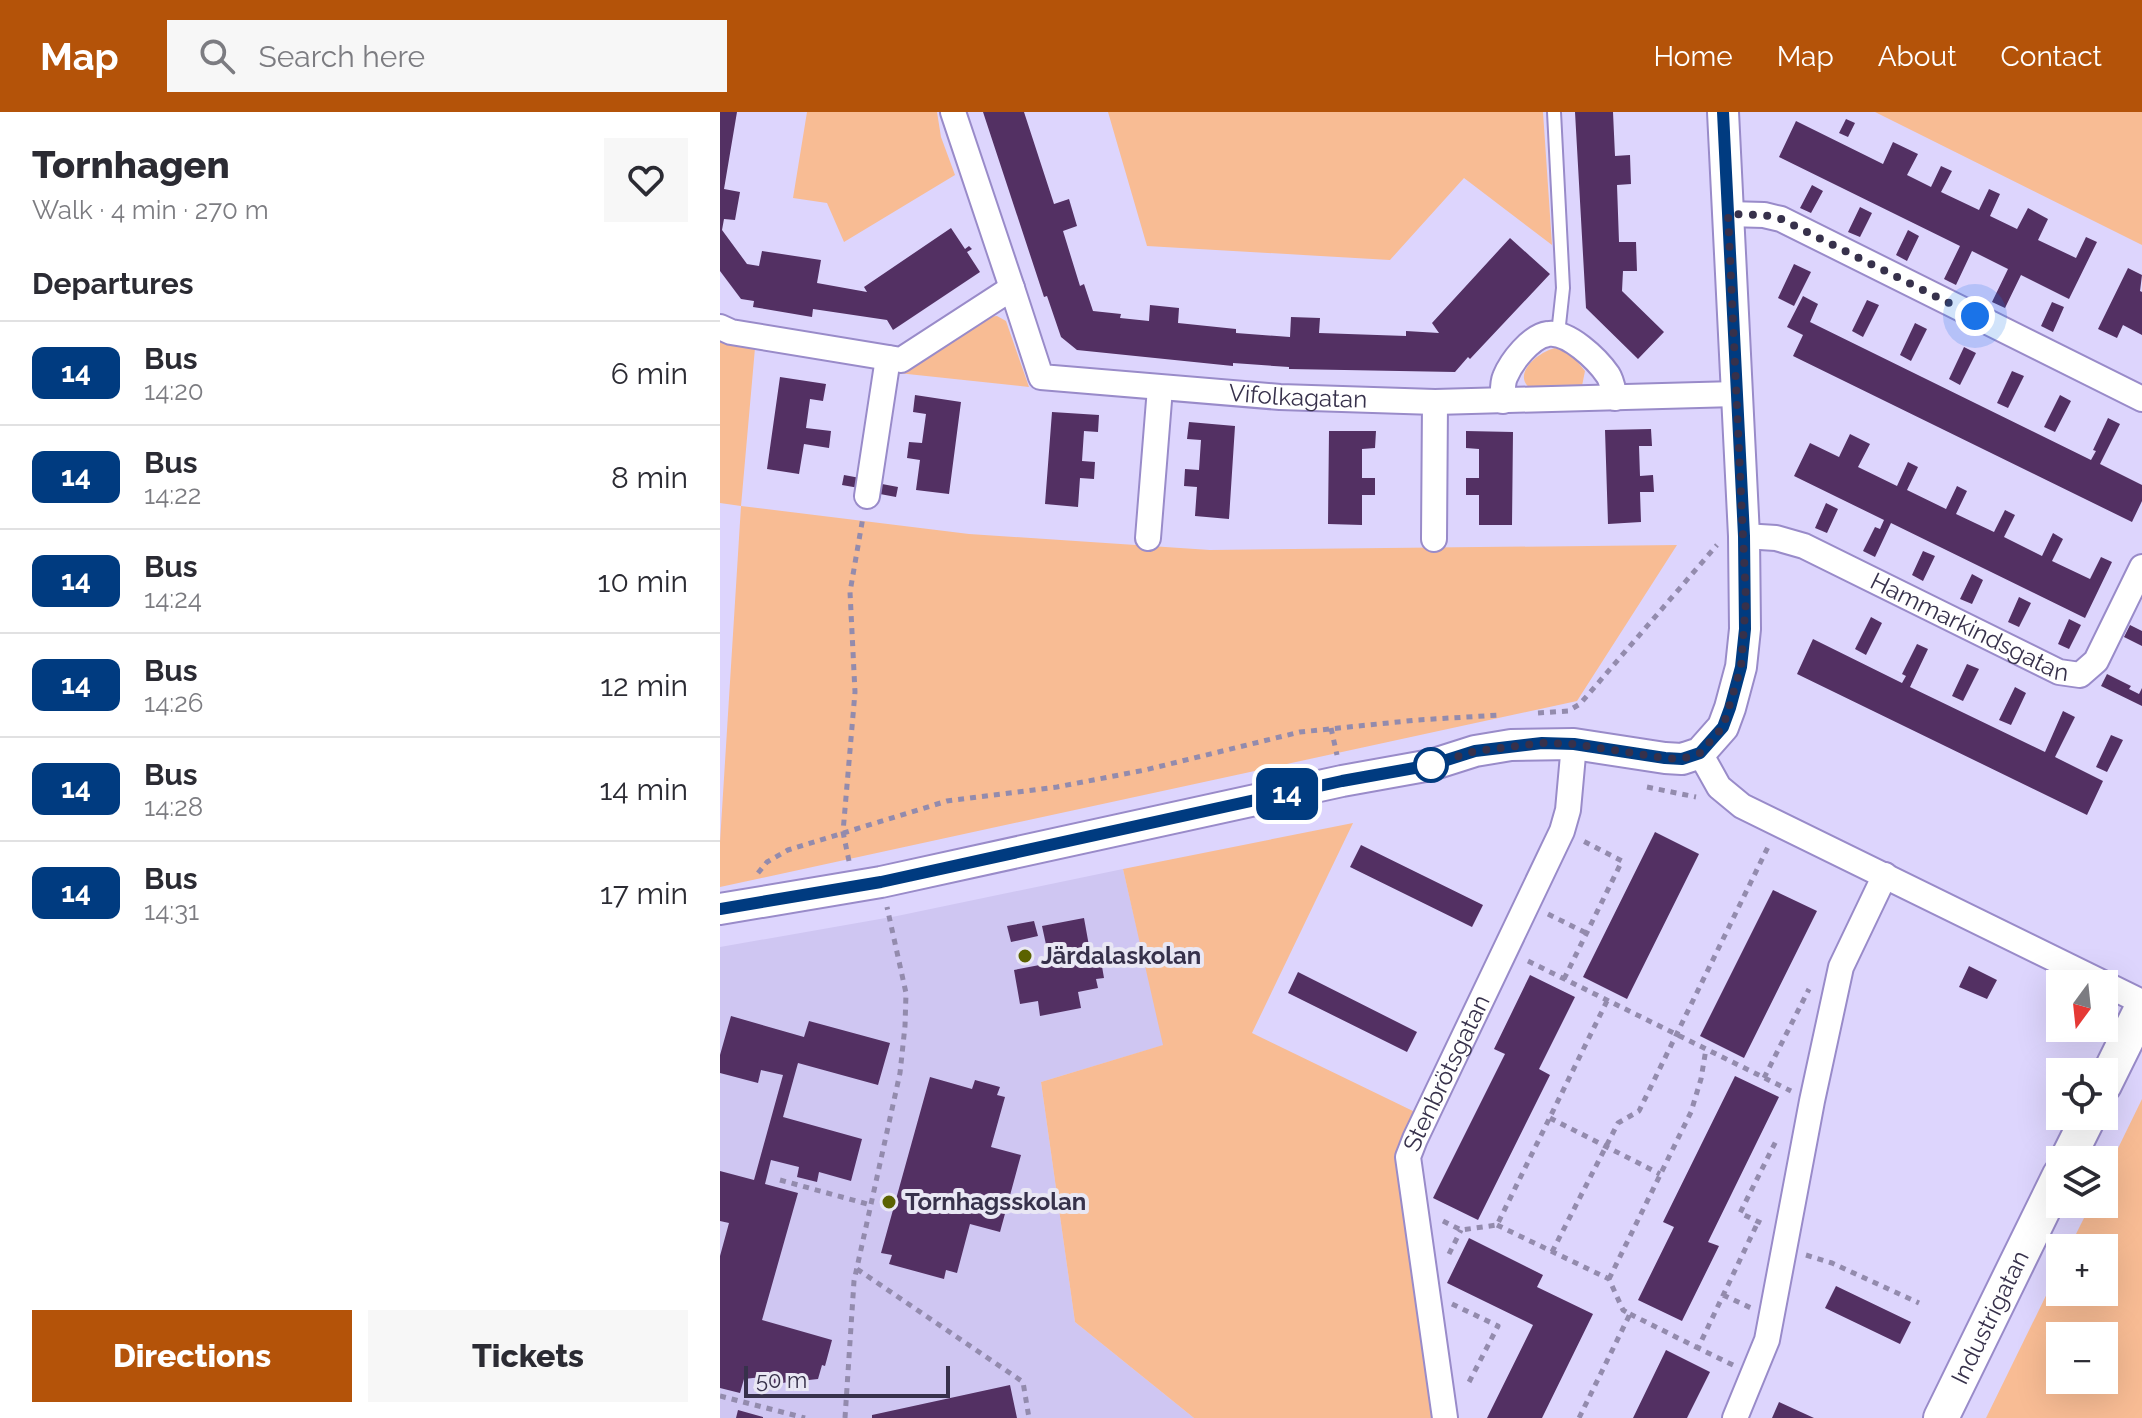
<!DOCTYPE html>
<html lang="en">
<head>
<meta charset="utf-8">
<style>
	:root { --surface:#fff; --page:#f7f7f7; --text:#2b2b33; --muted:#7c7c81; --line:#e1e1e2; --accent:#b45309 }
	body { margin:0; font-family:Raleway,sans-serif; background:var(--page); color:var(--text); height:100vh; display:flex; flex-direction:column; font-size:30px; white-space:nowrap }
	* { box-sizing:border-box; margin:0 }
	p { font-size:26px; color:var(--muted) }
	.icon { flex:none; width:44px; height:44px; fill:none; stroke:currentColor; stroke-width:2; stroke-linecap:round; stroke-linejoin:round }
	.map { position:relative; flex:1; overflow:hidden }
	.details { display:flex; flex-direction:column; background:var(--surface); width:720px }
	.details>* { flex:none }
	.badge { padding:0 16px; border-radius:12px; font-size:28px; line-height:52px }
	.needle { width:52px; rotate:195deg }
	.controls { position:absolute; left:1326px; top:858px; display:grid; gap:16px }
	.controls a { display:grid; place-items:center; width:72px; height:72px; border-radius:0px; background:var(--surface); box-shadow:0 8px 32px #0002; font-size:40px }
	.scale { position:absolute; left:24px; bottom:20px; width:206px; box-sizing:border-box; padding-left:8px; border:4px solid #37314b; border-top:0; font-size:22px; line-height:28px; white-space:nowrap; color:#37314b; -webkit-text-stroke:6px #e9e7f4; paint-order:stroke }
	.you { position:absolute; width:40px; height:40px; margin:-20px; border:6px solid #fff; border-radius:50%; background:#1a73e8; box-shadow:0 0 0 12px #1a73e833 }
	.map>.badge { position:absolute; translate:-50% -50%; box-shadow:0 0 0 4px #fff }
	h2 { padding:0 32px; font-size:30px; line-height:72px }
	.round { display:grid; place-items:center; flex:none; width:84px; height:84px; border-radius:0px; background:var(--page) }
	.headline { display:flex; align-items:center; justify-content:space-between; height:136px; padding:0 32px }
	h1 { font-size:38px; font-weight:800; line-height:60px }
	.cta { display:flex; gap:16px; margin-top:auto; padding:16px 32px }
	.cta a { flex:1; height:92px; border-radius:0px; background:var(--accent); color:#fff; font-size:32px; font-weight:800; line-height:92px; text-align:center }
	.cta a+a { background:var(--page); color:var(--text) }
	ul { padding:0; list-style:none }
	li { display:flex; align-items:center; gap:24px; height:104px; padding:0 32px; border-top:2px solid var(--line) }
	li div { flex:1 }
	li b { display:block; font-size:30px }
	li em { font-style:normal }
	li .badge { min-width:88px; font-weight:700; text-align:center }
	header { display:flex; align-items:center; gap:48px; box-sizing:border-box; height:112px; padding:0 40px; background:var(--accent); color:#fff }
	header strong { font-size:38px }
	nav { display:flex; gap:44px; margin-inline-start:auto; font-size:28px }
	.search { width:560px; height:72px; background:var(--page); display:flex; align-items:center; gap:20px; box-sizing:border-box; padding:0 28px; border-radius:0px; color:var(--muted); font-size:30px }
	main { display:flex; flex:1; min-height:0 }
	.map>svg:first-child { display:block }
	.built { fill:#cfc6f2 }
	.green { fill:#f8bc94; fill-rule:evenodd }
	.building { fill:#533063 }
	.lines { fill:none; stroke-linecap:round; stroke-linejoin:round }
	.service-casing { stroke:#998bc9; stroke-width:16 }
	.minor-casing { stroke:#998bc9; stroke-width:28 }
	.tertiary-casing { stroke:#998bc9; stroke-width:34 }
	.secondary-casing { stroke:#998bc9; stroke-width:38 }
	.path { stroke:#938bad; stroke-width:5; stroke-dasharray:6 6; stroke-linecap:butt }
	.service { stroke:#fff; stroke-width:12 }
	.minor { stroke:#fff; stroke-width:24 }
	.tertiary { stroke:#fff; stroke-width:30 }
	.secondary { stroke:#fff; stroke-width:34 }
	.line-casing { stroke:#fff; stroke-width:18 }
	.line { stroke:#003b80; stroke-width:12 }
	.walk { stroke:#37314b; stroke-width:8; stroke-dasharray:0 14.4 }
	.stop-dot { fill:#fff; stroke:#003b80; stroke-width:4 }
	.poi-dot { fill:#5b6200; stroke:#e9e7f4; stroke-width:3 }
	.labels { text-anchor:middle; stroke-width:8; stroke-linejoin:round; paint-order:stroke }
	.street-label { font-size:24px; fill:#37314b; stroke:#e9e7f4 }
	.poi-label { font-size:24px; font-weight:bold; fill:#37314b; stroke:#e9e7f4; text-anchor:start }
</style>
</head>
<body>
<header>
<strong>Map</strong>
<div class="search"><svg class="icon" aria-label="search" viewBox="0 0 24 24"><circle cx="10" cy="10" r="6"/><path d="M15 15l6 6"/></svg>Search here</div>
<nav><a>Home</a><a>Map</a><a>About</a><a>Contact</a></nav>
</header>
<main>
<section class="details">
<div class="headline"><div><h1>Tornhagen</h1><p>Walk · 4 min · 270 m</p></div><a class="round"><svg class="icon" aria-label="heart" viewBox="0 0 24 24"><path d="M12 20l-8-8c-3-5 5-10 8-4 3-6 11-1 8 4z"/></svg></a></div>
<h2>Departures</h2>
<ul>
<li><span class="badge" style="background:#003b80;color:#fff">14</span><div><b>Bus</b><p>14:20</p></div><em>6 min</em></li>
<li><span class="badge" style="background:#003b80;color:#fff">14</span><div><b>Bus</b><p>14:22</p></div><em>8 min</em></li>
<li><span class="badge" style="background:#003b80;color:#fff">14</span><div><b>Bus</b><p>14:24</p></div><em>10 min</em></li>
<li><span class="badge" style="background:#003b80;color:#fff">14</span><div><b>Bus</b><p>14:26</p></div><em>12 min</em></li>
<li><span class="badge" style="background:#003b80;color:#fff">14</span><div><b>Bus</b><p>14:28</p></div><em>14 min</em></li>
<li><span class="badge" style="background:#003b80;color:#fff">14</span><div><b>Bus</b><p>14:31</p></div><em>17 min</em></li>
</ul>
<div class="cta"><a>Directions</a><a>Tickets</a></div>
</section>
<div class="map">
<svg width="1422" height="1306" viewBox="0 0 1422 1306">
	<rect width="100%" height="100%" fill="#ddd5fd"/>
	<path class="built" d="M 403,757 L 444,933 L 321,970 L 355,1210 L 474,1306 L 0,1306 L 0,835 L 177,804 Z"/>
	<path class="green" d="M 87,0 L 217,0 L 221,25 L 235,63 L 124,130 L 107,91 L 73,86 Z
		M 388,0 L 823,0 L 832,133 L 744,66 L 670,148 L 427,134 Z
		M 1156,0 L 1422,0 L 1422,133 L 1155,0 Z
		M 277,204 L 286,209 L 309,275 L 178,261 L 266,205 Z
		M 0,230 L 35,236 L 21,394 L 249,422 L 490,438 L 957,433 L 857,589 L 0,775 L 0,730 L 21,394 L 0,391 Z
		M 835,236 L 851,242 L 865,259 L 862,274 L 813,278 C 789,264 818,240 835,236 Z
		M 633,711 L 532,921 L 695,1000 L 676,1040 L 716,1306 L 474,1306 L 355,1210 L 321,970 L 443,933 L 403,757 Z
		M 1422,987 L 1422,1306 L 1266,1306 L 1340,1155 L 1340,1180 L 1384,1180 L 1384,1136 L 1349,1136 L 1371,1092 L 1384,1092 L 1384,1065 ZM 1340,1224 L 1384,1224 L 1384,1268 L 1340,1268 Z"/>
	<path class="building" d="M 0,0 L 17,0 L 4,77 L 20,80 L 15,108 L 4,107 L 2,118 L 27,152 L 39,154 L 42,139 L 101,148 L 97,171 L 147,180 L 144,175 L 231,116 L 245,137 L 249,134 L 252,137 L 247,140 L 260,160 L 173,218 L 167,208 L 93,197 L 92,205 L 33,195 L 34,189 L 21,187 L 0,159 Z
		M 263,0 L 304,0 L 334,92 L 349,87 L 357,114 L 343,119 L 360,174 L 364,172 L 373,199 L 401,202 L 400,206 L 429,209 L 430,193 L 459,196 L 458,211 L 516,217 L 516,221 L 570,225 L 571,205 L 600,206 L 599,221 L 686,224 L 686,219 L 719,221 L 712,211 L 790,126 L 830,162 L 750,247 L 748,245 L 735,260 L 569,257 L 569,255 L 513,251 L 513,254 L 357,238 L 341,225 L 327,184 L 324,185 Z
		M 855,0 L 893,0 L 895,44 L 910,43 L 911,72 L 897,73 L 899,130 L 916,130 L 917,159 L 903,159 L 902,179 L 944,220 L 918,247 L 866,196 Z
		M 1126,7 L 1135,11 L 1128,25 L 1119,21 Z
		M 1076,9 L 1163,52 L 1173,30 L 1198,42 L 1187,63 L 1211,75 L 1221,54 L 1232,59 L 1221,80 L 1259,98 L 1269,77 L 1280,82 L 1270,104 L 1297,117 L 1308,96 L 1328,107 L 1318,128 L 1356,146 L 1366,125 L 1377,130 L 1349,187 L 1301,163 L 1285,196 L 1272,190 L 1288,157 L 1252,139 L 1236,173 L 1224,167 L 1240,134 L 1059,45 Z
		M 1092,73 L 1103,79 L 1091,101 L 1080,96 Z
		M 1140,95 L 1152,101 L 1140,125 L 1128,120 Z
		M 1188,118 L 1199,124 L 1187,149 L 1176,143 Z
		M 1074,152 L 1091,160 L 1074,194 L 1058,186 Z
		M 1408,156 L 1422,163 L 1420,179 L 1422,180 L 1422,223 L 1403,213 L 1397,226 L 1378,217 Z
		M 1083,184 L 1098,192 L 1090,210 L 1371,348 L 1376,339 L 1373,338 L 1388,306 L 1400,312 L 1380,352 L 1422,373 L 1422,389 L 1412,410 L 1073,244 L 1083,223 L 1067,215 Z
		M 1147,188 L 1159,193 L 1143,225 L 1132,219 Z
		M 1332,190 L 1344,195 L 1333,220 L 1321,214 Z
		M 1195,211 L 1207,217 L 1191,249 L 1180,243 Z
		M 1244,235 L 1256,241 L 1240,273 L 1229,267 Z
		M 1292,259 L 1304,264 L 1288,296 L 1277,291 Z
		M 60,265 L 106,272 L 103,289 L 90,287 L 86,316 L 111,319 L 109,336 L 84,332 L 79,362 L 47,357 Z
		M 195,283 L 241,290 L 229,382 L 196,378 L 200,348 L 187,346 L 189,330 L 202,331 L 206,302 L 193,300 Z
		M 1340,283 L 1351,289 L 1335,320 L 1324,315 Z
		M 332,300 L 379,303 L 378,320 L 364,319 L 362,349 L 375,350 L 374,367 L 360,366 L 358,395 L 325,392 Z
		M 469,310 L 515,314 L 509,407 L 475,404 L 477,375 L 464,374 L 465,357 L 479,358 L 481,328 L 467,327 Z
		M 931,317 L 932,334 L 919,334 L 920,364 L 933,363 L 934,380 L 920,380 L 921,410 L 888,412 L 885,318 Z
		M 609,319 L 656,319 L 655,336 L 642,337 L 642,366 L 655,366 L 655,383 L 642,383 L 642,413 L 608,412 Z
		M 746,319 L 793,320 L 792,413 L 759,413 L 759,383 L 746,383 L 746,366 L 759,366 L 759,337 L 746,336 Z
		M 1130,322 L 1150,332 L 1138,355 L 1177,374 L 1188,350 L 1198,355 L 1187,378 L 1226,397 L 1237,374 L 1247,379 L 1236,402 L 1274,420 L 1285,398 L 1295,403 L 1284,425 L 1322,444 L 1333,421 L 1343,427 L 1332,449 L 1370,467 L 1381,445 L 1392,450 L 1365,506 L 1171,411 L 1155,445 L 1143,439 L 1155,415 L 1160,417 L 1164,408 L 1074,364 L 1090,331 L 1119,345 Z
		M 124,363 L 140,366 L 139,376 L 122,373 Z
		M 162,372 L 178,375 L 176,385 L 160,382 Z
		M 1106,391 L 1118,397 L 1107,421 L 1095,416 Z
		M 1203,439 L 1215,444 L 1203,469 L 1192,463 Z
		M 1252,462 L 1263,468 L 1252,492 L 1240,487 Z
		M 1299,485 L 1311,491 L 1299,515 L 1288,510 Z
		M 1151,505 L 1162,511 L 1146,543 L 1135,537 Z
		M 1349,507 L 1361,513 L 1349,537 L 1338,532 Z
		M 1410,513 L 1422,519 L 1422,534 L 1404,525 Z
		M 1093,527 L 1182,571 L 1186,564 L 1182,562 L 1197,532 L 1208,537 L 1190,575 L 1325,640 L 1343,599 L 1355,605 L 1335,645 L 1383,669 L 1367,703 L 1077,562 Z
		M 1247,552 L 1259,557 L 1243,589 L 1232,584 Z
		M 1387,562 L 1411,574 L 1409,577 L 1419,582 L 1422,576 L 1422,594 L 1381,574 Z
		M 1295,575 L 1306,581 L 1291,613 L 1279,608 Z
		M 1391,623 L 1403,628 L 1387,660 L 1376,655 Z
		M 935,720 L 979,742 L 907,887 L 863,865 Z
		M 641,733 L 763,793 L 752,815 L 630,755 Z
		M 1053,778 L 1097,799 L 1024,946 L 980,924 Z
		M 364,806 L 371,845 L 380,843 L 384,866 L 376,867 L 378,876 L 358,880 L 361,896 L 320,904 L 318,889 L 300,892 L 294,858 L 330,851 L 322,814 Z
		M 314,809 L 318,824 L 291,830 L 287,814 Z
		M 1249,854 L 1277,868 L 1267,887 L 1239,875 Z
		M 578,860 L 697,920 L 687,940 L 568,881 Z
		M 810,863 L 855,885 L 819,957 L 830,963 L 758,1108 L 713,1086 L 785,942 L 774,937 Z
		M 11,904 L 84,925 L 89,909 L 170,931 L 158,973 L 78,951 L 63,1005 L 142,1027 L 131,1069 L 99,1060 L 97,1070 L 77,1065 L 79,1055 L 51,1048 L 45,1072 L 78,1081 L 42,1208 L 112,1228 L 105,1254 L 102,1253 L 98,1267 L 43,1273 L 42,1265 L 24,1267 L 20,1281 L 0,1276 L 0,1144 L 9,1111 L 0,1109 L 0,1059 L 34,1068 L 63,963 L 41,958 L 38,971 L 0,961 L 0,943 Z
		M 1015,964 L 1059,985 L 988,1130 L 999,1134 L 962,1209 L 918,1188 L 954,1115 L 943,1110 Z
		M 210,965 L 252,977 L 255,968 L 280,975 L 277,983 L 285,985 L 271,1035 L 301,1043 L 280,1120 L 250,1112 L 237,1161 L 226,1158 L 224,1167 L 169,1152 L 172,1143 L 161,1141 Z
		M 749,1126 L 823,1163 L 817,1175 L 873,1202 L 822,1306 L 767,1306 L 813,1213 L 727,1171 Z
		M 1116,1174 L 1191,1210 L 1180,1232 L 1105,1196 Z
		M 946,1238 L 990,1260 L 967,1306 L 913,1306 Z
		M 290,1273 L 297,1306 L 152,1306 L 152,1303 Z
		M 1059,1290 L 1094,1306 L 1052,1306 Z
		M 18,1298 L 43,1305 L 43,1306 L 16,1306 Z"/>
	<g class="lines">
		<defs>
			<path id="service" d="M 834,0 L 843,176 L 838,222"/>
			<g id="minor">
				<path d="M 233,0 L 292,176"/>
				<path d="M 1008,102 L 1044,103 L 1061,107 L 1422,287"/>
				<path id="s1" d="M 0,215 L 11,220 L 181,248 L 292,176 L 321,265 L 560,285 L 715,290 L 1016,282"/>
				<path d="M 783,289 C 783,281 782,272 785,265 C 791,250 811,224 828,222 C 848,219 877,247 888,263 C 892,269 893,278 895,286"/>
				<path d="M 147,384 L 168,246"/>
				<path id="s2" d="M 1024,424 L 1056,426 L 1084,434 L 1339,560 L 1360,563 L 1376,549 L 1422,455"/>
				<path d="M 428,426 L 440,276"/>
				<path d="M 714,427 L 715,290"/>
				<path d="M 980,641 L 999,675 L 1022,694 L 1422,890"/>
				<path id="s3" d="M 725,1306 L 688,1045 L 695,1027 L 842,719 L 848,698 L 854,632"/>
				<path d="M 1015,1306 L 1047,1228 L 1092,989 L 1121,855 L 1165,763"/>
			</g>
			<path id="tertiary" d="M 0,797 L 161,770 L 622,669 L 711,653 L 755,639 L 791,633 L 854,632 L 945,646 L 962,647 L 980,641 L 1003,615 L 1010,596 L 1021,555 L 1025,517 L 1024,424 L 1003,0"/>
			<g id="secondary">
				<path d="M 1384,973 L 1422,896"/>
				<path d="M 1347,1048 L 1369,1004"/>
				<path id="s4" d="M 1221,1306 L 1340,1063"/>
			</g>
		</defs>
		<use href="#service" class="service-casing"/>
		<use href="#minor" class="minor-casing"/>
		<use href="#tertiary" class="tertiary-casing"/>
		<use href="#secondary" class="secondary-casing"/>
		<path class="path" d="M 818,601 L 848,599 L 860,592 L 997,433
			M 611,616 L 617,643
			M 927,675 L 976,685
			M 129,749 L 123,720 L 135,580 L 130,480 L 143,405
			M 38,761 L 47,750 L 68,738 L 227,689 L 337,675 L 425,658 L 580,620 L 697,608 L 780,603
			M 828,802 L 866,821
			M 808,849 L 1071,979
			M 844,867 L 902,749 L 863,729
			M 1044,966 L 1089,877
			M 830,1006 L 940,1062
			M 60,1068 L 151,1093
			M 723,1109 L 741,1118 L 777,1113 L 887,889
			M 1041,1111 L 1020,1101 L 1057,1027
			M 777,1113 L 889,1167 L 903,1198 L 910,1202 L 859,1306
			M 832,1140 L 898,1011 L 919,999 L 1048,735
			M 729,1142 L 741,1118
			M 1086,1143 L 1112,1151 L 1199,1191
			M 137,1157 L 303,1270 L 309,1306
			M 889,1167 L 971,1000 L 981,967 L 986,937
			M 1003,1183 L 1031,1196
			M 732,1192 L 778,1214 L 747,1274
			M 910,1202 L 978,1236
			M 1013,1253 L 978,1236 L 1038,1110
			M 0,1284 L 85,1306
			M 125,1306 L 134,1169 L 180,961 L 185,914 L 186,881 L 167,795"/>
		<use href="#service" class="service"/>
		<use href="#minor" class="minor"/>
		<use href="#tertiary" class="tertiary"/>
		<use href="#secondary" class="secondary"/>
	</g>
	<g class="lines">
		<defs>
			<path id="line" d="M 0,797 L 161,770 L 622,669 L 711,653 L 755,639 L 822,631 L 854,632 L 945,646 L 962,647 L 980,641 L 1003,615 L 1010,596 L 1021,555 L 1025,517 L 1024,424 L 1003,0"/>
		</defs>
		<use href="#line" class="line-casing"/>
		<use href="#line" class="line"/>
		<path class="walk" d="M 711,653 L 755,639 L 822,631 L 854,632 L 945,646 L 962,647 L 980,641 L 1003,615 L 1021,555 L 1026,488 L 1008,102 L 1044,103 L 1061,107 L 1255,204"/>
	</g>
	<circle class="stop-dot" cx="711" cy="653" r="16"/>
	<g class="poi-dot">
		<circle cx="305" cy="844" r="8"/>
		<circle cx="169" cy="1090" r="8"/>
	</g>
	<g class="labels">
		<g class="street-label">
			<text dy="8" stroke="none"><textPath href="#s1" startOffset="668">Vifolkagatan</textPath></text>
			<text dy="8" stroke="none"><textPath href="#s2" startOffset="246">Hammarkindsgatan</textPath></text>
			<text dy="8" stroke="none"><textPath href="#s3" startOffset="356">Stenbrötsgatan</textPath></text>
			<text dy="8" stroke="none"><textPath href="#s4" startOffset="112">Industrigatan</textPath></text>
		</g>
		<g class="poi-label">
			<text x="321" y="852">Järdalaskolan</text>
			<text x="185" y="1098">Tornhagsskolan</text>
		</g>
	</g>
</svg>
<div class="controls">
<a><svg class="needle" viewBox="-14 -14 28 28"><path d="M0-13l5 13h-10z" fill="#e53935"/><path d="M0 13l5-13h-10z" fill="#7c7c81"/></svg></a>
<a><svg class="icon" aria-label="locate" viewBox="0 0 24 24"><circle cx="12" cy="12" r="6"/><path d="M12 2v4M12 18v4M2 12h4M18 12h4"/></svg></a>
<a><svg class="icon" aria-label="layers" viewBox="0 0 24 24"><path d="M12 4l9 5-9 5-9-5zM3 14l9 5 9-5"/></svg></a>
<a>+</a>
<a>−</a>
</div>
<div class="scale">50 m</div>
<div class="you" style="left:1255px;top:204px"></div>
<b class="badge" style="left:567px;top:682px;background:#003b80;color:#fff">14</b>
</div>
</main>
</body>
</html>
